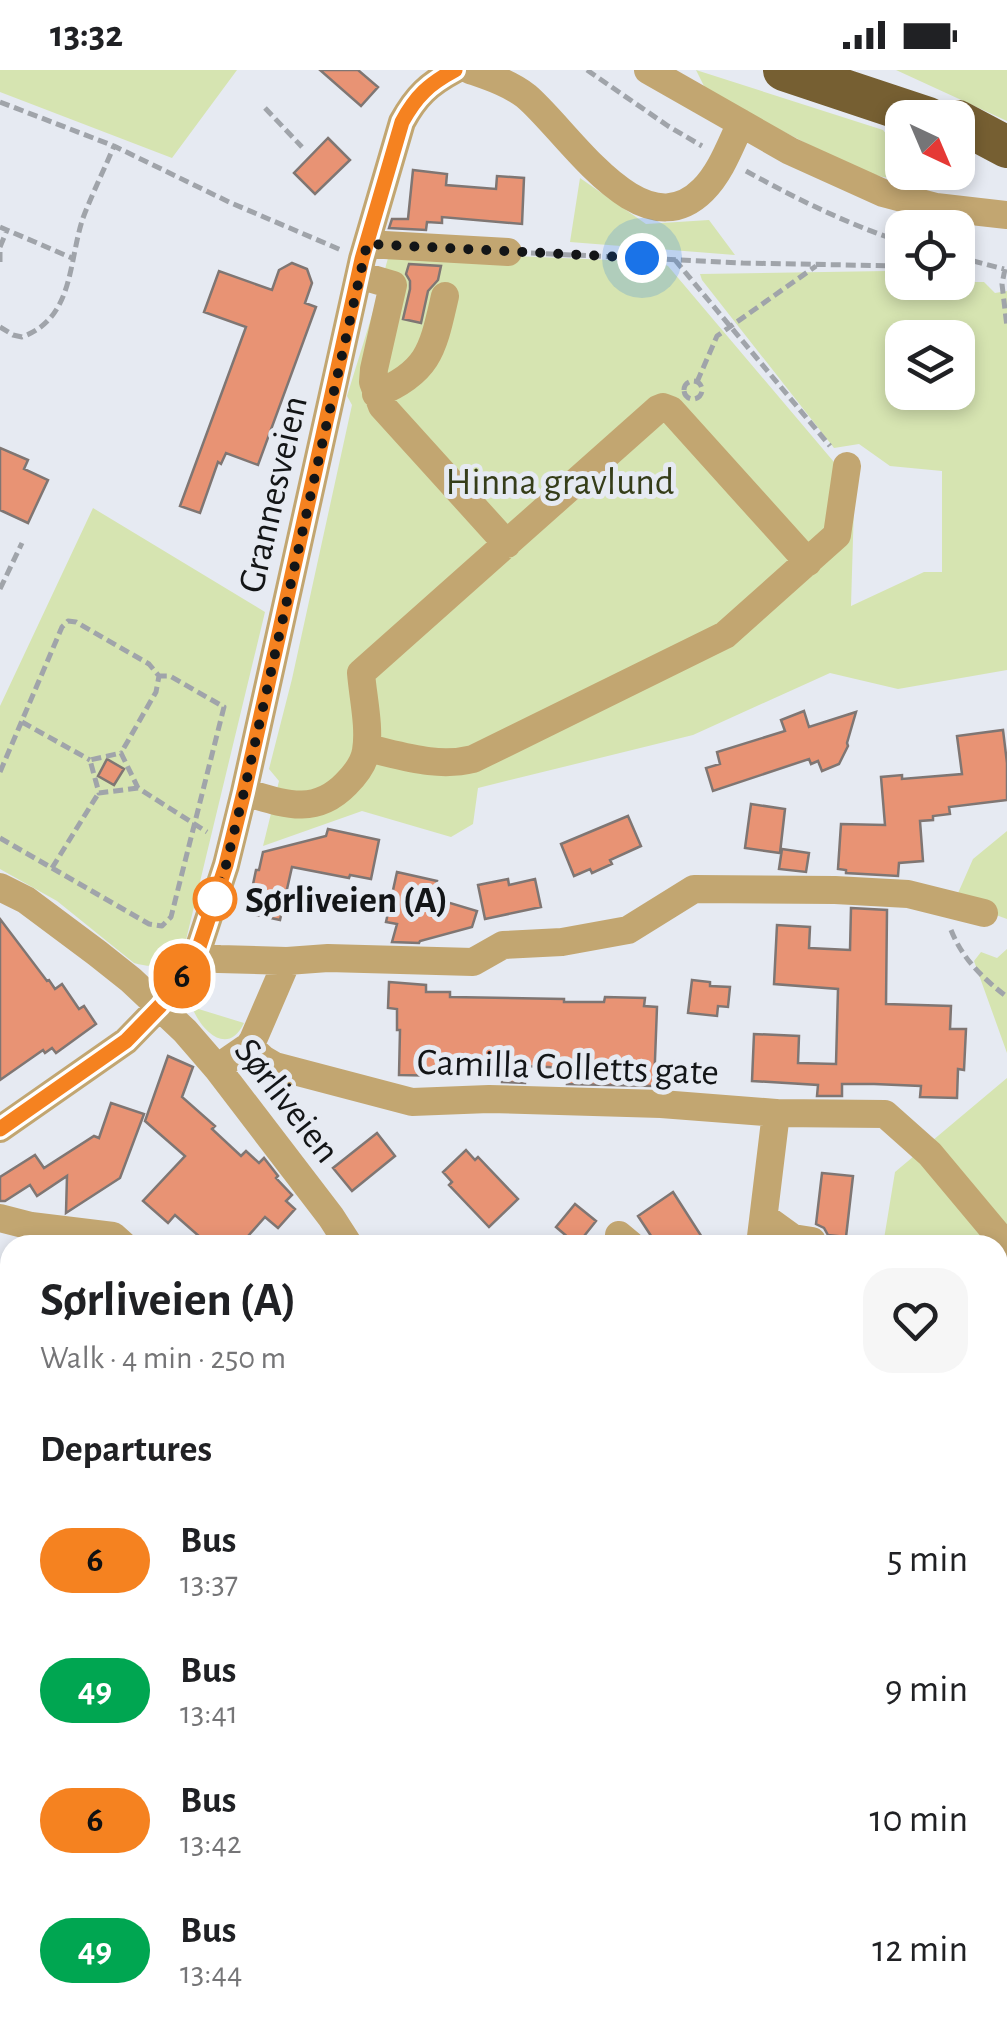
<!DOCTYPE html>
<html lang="en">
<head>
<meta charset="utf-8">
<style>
	:root { --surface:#fff; --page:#f6f6f6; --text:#202124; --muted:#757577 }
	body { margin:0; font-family:"Alegreya Sans",sans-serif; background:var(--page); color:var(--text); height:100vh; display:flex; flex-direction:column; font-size:38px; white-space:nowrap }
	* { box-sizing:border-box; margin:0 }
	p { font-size:32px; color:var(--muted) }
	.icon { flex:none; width:55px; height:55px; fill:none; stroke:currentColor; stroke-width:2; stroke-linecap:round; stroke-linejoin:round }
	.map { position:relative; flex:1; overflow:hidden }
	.panel { position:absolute; left:0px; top:1165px; width:1008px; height:800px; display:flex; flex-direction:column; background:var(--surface); border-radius:30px 30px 0 0; box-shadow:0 5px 15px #0003 }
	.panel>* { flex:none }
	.badge { padding:0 20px; border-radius:32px; font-size:35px; line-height:65px }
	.needle { width:65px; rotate:136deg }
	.controls { position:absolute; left:885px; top:30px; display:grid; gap:20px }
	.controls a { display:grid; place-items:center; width:90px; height:90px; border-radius:20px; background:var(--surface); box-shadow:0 5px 15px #0003; font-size:50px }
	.you { position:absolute; width:50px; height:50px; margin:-25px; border:8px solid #fff; border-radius:50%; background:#1a73e8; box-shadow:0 0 0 15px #1a73e833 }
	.map>.badge { position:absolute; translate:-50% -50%; box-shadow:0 0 0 5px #fff }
	h2 { padding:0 40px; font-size:38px; line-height:90px }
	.round { display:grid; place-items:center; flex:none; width:105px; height:105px; border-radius:30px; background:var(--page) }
	.overview { display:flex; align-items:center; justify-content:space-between; height:170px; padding:0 40px }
	h1 { font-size:48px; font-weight:700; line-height:75px }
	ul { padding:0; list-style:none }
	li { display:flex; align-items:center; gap:30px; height:130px; padding:0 40px }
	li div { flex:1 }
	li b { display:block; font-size:38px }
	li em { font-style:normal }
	li .badge { min-width:110px; font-weight:700; text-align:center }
	.status { display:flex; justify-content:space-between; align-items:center; height:70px; padding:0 50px; background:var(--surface); direction:ltr }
	.status svg { height:28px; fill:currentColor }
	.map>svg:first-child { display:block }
	.green { fill:#d6e4b1; fill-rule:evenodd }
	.building { fill:#e89374; stroke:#7f7673; stroke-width:2.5 }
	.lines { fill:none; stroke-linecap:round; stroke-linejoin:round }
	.path { stroke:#a0a4aa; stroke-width:5; stroke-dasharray:10 5; stroke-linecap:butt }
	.minor { stroke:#c2a671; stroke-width:28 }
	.highway { stroke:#765f32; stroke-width:42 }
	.line-casing { stroke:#fff; stroke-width:22 }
	.line { stroke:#f58220; stroke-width:15 }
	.walk { stroke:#131517; stroke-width:10; stroke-dasharray:0 18 }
	.stop-dot { fill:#fff; stroke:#f58220; stroke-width:5 }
	.labels { text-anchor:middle; stroke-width:10; stroke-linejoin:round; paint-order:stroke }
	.park-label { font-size:38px; fill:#353d19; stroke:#e6eaf2 }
	.street-label { font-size:38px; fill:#131517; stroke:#e6eaf2 }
	.stop-label { font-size:38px; font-weight:bold; fill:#131517; stroke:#e6eaf2; text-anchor:start }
</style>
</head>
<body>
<div class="status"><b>13:32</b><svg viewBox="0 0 49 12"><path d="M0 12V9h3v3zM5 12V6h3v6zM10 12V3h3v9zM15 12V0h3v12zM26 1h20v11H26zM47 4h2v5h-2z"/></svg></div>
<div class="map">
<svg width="1007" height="1965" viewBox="0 0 1007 1965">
	<rect width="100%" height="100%" fill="#e6eaf2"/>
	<path class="green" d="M 0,0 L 237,0 L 172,88 L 0,22 Z
		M 696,0 L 883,60 L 902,83 L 902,102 L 919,103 L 929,113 L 883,107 L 858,100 L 707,22 Z
		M 896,0 L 1007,0 L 1007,51 Z
		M 580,108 L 646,154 L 709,150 L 735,185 L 570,172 Z
		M 390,181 L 659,192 L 668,196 L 839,398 L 854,435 L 851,536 L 924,502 L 942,502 L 942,401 L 890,396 L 859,374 L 834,378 L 702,210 L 700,204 L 887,201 L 902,203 L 902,212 L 984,212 L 995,223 L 1007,221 L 1007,600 L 898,619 L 830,603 L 693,665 L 478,718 L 473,754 L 451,767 L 362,741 L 263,776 L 279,711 L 269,699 L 292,609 L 352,335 L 347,326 L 373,242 ZM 902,268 L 958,268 L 958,322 L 902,322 Z
		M 93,438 L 265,542 L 185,874 C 170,894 158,900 134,893 L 57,831 L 0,799 L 0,636 Z
		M 1007,761 L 1007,849 L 955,830 L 973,789 Z
		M 1007,879 L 1007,983 L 974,891 L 981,882 L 997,888 Z
		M 192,937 L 244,953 C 228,987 201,961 192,937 Z
		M 1007,1008 L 1007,1412 L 998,1402 L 998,1175 L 883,1175 L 895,1102 Z
		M 1007,1908 L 1007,1965 L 902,1965 L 872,1961 L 873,1955 L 998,1955 L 998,1912 Z"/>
	<path class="building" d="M 320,0 L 358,0 L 378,17 L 361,36 Z
		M 328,68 L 350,90 L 315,124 L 294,103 Z
		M 413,100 L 447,104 L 446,115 L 496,119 L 497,106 L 524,108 L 522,154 L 442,147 L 442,153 L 427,152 L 426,160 L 389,158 L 392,149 L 408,149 Z
		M 292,193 L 307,199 L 312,213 L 305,233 L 316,237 L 258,395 L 226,383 L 221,394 L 218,392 L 200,443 L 180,436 L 246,257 L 204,242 L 219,201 L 272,220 L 279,200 Z
		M 409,194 L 441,196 L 438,210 L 428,221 L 421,253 L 403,249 L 410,219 L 410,211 L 406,204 Z
		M 0,378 L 28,390 L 24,399 L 48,410 L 28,453 L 0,440 Z
		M 804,641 L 809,657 L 856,642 L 847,673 L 848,676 L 839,694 L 822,701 L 818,691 L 811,694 L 809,689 L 713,721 L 706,698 L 720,694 L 717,682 L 785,661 L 781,650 Z
		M 1003,660 L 1007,693 L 1007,730 L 949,737 L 950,744 L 933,746 L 933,750 L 920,751 L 923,791 L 899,793 L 898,806 L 846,803 L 846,800 L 838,799 L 841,754 L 885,755 L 881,707 L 902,705 L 902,709 L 962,704 L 957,666 Z
		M 107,689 L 124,699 L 114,715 L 98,706 Z
		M 751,734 L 785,739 L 780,783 L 745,778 Z
		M 628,746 L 641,776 L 610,790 L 612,794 L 592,803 L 590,799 L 574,806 L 561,774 Z
		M 328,759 L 379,770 L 371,809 L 350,805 L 349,808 L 292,797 L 280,850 L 247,843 L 256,800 L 259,800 L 263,782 L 326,766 Z
		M 782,779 L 809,783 L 806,802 L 779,799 Z
		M 397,802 L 437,811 L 433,828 L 477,841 L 472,857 L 420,871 L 419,873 L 392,872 L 397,854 L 386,852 Z
		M 508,809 L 509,815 L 535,809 L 541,837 L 485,849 L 478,815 Z
		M 851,838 L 887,840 L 886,934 L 951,936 L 950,959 L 966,959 L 964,1000 L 958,999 L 957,1028 L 920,1027 L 921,1016 L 874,1014 L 842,1014 L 842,1026 L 817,1026 L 818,1015 L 752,1011 L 754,964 L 799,966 L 798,993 L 836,994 L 838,919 L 774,914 L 777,855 L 810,857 L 809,878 L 850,880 Z
		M 0,849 L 47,911 L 49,910 L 55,919 L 62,914 L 79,939 L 84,936 L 96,954 L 56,983 L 52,978 L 45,983 L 43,980 L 0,1010 Z
		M 692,910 L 710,912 L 710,916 L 730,917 L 728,937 L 718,936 L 717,946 L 688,943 Z
		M 389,912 L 426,915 L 426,922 L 450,922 L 450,927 L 564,929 L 564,932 L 604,932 L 605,927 L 645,928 L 644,936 L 657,937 L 654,1016 L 567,1014 L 568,998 L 526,996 L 525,1013 L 502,1012 L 502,998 L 448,997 L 448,1006 L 399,1005 L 400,960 L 397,960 L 397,939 L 388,938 Z
		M 168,986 L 193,997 L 182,1027 L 215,1056 L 212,1059 L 241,1086 L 246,1081 L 259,1093 L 264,1088 L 278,1106 L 276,1108 L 292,1125 L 286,1131 L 295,1139 L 278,1158 L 265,1147 L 240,1175 L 209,1175 L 175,1145 L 168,1153 L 143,1131 L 185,1086 L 145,1051 Z
		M 111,1033 L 144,1044 L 120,1108 L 66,1143 L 67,1106 L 37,1126 L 30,1115 L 5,1131 L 0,1131 L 0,1107 L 35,1085 L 44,1098 L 94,1066 L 99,1068 Z
		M 377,1063 L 395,1086 L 352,1121 L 333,1098 Z
		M 466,1080 L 475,1090 L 478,1087 L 518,1129 L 489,1157 L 449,1115 L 452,1112 L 443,1102 Z
		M 822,1103 L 853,1106 L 846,1167 L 828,1165 L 824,1158 L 816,1154 Z
		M 673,1122 L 707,1175 L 657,1175 L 638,1146 Z
		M 575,1134 L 596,1151 L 577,1175 L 556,1157 Z"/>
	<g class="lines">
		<path class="path" d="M 587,0 L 668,56 L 702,76
			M 0,32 L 114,76 L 229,132 L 341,180
			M 265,38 L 302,77
			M 746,101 C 797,129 847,154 902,172
			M 0,157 L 72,188
			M 0,177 L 7,160
			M 0,182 L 0,197
			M 531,183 L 743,193 L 902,196
			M 958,187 L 1004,199
			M 675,190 L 830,376
			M 1005,199 L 1002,214 L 1007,257
			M 0,257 L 13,265 L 22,267 C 74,248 68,193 83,148 C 92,124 104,100 114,76
			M684 320a9 9 0 1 1 18 0a9 9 0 1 1-18 0Z
			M 697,312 L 717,266 L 816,196
			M 0,519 L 22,473
			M 22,652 L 90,690
			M 0,702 L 62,557 L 68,551 L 76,552 L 149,594 L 159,606 L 156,622 L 121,683
			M 138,718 L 99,723 L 90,690 L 121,683 L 138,718 L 207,762
			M 0,768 L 149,854 L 162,856 L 171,847 L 224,637 L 170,606 L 159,606
			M 52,798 L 98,724
			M 951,860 C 963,890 983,908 1007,927
			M 925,1955 L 926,1965"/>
		<path class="minor" d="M 470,0 C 490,7 509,13 526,26 C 568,61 641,182 703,120 C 721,102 730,76 741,53
			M 648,0 L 790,81 L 883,123 L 936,137 L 1007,145
			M 367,174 L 508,182
			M 359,205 L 393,215 L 374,299 L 373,312 L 382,336 L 507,474
			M 376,324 C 430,302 433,278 445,226
			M 367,678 C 403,686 437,698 473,689 L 725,565 L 837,465 L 847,396
			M 244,722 C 282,733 314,747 346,714 C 355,705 364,694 366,681 C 370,657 363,628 361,603 L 658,339 L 663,337 L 671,340 L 808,492
			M 0,817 L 26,830 L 97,883 L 131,910 L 185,961 L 217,998 L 331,1147 L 349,1175
			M 196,886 L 219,889 L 287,891
			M 249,976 L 263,989 L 275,996 L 412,1032 L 489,1029 L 661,1034 L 776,1043 L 885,1044 L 930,1084 L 1002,1170 L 1003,1207 L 998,1217
			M 217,998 L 249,976 L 253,970 L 287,891 L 328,888 L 473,892 L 503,875 L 562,872 L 628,860 L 694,819 L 835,820 L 908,824 L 984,843
			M 0,1059 L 126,971 L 160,936 L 182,907 L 196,886 L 226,795 L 244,722 L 362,189 L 402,52 C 416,26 429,14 455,0
			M 764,1147 L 793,1168 L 812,1171
			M 0,1148 L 31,1156 L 113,1166 L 123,1175
			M 619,1165 L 631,1175
			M 760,1175 L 776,1043
			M 0,1464 L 5,1460
			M 0,1504 L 6,1512
			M 0,1597 L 5,1610
			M 0,1811 L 10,1800
			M 604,1955 L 611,1965
			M 509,1965 L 514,1955
			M 627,1965 L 637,1955"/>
		<path class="highway" d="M 784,0 L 928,48
			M 958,51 L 1007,77"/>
	</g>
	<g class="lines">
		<defs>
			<path id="line" d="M 0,1059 L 126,971 L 160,936 L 182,907 L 196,886 L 206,856 L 226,795 L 244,722 L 362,189 L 402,52 C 416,26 429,14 455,0"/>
		</defs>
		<use href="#line" class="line-casing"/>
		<use href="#line" class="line"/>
		<path class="walk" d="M 215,829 L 226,795 L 244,722 L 367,174 L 642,188"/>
	</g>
	<circle class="stop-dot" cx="215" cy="829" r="20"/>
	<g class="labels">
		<g class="park-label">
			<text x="560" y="424">Hinna gravlund</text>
		</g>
		<g class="street-label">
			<text transform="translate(272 424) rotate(-77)" y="13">Grannesveien</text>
			<text transform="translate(568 996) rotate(2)" y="13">Camilla Colletts gate</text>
			<text transform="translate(288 1030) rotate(52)" y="13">Sørliveien</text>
		</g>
		<g class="stop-label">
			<text x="245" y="842">Sørliveien (A)</text>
		</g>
	</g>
</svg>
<div class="controls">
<a><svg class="needle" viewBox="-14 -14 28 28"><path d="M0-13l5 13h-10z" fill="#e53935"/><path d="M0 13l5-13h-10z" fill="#757577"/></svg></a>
<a><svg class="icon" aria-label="locate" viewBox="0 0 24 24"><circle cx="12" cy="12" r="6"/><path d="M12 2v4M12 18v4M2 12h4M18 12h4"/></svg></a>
<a><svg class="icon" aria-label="layers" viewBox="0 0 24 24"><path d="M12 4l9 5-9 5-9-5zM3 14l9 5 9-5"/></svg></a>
</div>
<div class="you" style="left:642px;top:188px"></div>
<b class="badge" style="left:182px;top:906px;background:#f58220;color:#111">6</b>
<section class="panel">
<div class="overview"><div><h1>Sørliveien (A)</h1><p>Walk · 4 min · 250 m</p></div><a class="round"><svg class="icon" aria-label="heart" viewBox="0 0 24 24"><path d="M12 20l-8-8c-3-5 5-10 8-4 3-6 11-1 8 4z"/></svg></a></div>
<h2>Departures</h2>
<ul>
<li><span class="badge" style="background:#f58220;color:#111">6</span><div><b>Bus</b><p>13:37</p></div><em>5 min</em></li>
<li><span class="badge" style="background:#00a651;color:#fff">49</span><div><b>Bus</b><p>13:41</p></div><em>9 min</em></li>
<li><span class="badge" style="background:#f58220;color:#111">6</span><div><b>Bus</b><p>13:42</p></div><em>10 min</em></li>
<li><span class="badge" style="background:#00a651;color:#fff">49</span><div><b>Bus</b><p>13:44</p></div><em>12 min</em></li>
</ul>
</section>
</div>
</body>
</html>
